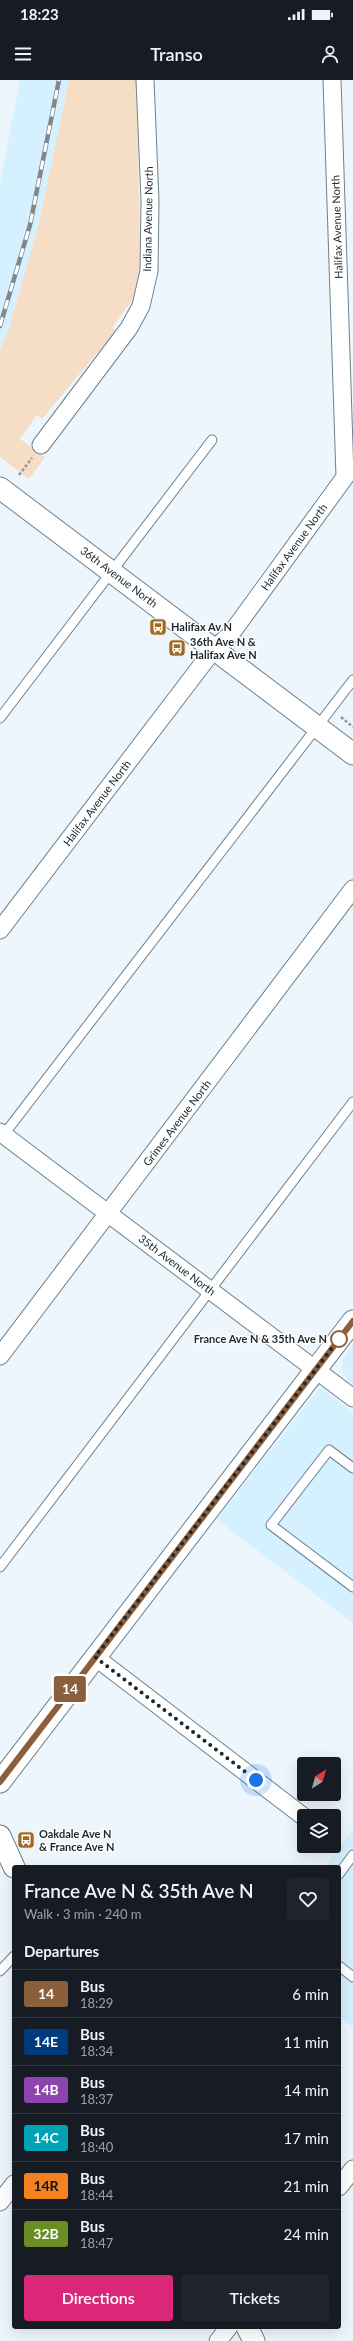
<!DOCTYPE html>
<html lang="en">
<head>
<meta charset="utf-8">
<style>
	:root { --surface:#171b24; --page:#20242c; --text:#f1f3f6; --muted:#9ea1a6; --line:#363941; --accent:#db2777 }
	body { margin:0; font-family:Lato,sans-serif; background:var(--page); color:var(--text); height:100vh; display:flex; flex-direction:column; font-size:15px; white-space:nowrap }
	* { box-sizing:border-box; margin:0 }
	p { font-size:13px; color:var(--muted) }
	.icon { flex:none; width:22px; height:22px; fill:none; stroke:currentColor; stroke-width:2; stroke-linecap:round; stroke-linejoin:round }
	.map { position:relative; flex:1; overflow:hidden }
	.side { position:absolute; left:12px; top:1785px; width:329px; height:464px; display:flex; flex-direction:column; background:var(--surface); border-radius:4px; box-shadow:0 4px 16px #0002 }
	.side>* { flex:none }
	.badge { padding:0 8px; border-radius:3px; font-size:14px; line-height:26px }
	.needle { width:26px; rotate:37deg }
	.tools { position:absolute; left:297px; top:1677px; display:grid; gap:8px }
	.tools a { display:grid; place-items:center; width:44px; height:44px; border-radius:4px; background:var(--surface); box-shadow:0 4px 16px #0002; font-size:20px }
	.you { position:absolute; width:20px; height:20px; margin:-10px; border:3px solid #fff; border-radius:50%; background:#1a73e8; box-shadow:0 0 0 6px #1a73e833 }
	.map>.badge { position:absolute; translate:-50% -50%; box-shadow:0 0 0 2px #fff }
	h2 { padding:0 12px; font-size:15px; line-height:36px }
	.round { display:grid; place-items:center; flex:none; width:42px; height:42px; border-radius:4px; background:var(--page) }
	.overview { display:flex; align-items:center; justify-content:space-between; height:68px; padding:0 12px }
	h1 { font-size:19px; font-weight:600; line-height:30px }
	.primary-button { display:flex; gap:8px; margin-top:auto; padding:8px 12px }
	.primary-button a { flex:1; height:46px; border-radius:4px; background:var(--accent); color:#fff; font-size:16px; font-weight:600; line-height:46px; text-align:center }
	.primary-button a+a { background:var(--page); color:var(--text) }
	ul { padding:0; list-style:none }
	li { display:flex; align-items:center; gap:12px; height:48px; padding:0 12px; border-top:1px solid var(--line) }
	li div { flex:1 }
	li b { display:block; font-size:15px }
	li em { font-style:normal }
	li .badge { min-width:44px; font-weight:700; text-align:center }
	.status { display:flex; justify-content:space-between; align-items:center; height:28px; padding:0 20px; background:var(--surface); direction:ltr }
	.status svg { height:11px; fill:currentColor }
	header { display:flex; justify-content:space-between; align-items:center; height:52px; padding:0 12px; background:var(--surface); font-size:18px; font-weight:600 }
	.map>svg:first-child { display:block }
	.built { fill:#d5f0fe }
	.green { fill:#f6dec6 }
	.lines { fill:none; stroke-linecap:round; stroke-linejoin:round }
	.service-casing { stroke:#6b828e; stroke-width:11 }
	.minor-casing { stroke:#6b828e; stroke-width:19 }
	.tertiary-casing { stroke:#6b828e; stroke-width:23 }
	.path { stroke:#8d979d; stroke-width:2.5; stroke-dasharray:3 2; stroke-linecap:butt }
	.service { stroke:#fff; stroke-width:9 }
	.minor { stroke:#fff; stroke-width:17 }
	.tertiary { stroke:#fff; stroke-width:21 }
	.rail-casing { stroke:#7e888d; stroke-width:4.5 }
	.rail { stroke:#fff; stroke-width:3; stroke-dasharray:9; stroke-linecap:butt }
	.line-casing { stroke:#fff; stroke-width:9 }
	.line { stroke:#8b5e3c; stroke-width:6 }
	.walk { stroke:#1d272c; stroke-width:4; stroke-dasharray:0 7.2 }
	.stop-dot { fill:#fff; stroke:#8b5e3c; stroke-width:2 }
	.labels { text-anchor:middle; stroke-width:3; stroke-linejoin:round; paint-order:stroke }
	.street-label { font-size:11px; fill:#1d272c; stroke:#fff }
	.poi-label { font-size:11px; font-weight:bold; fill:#1d272c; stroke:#fff; text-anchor:start }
	.stop-label { font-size:11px; font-weight:bold; fill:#1d272c; stroke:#fff; text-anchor:end }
</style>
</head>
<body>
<div class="status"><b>18:23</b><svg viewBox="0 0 49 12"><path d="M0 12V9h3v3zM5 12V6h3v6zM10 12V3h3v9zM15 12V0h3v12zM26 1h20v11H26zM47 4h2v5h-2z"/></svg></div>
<header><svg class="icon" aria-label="menu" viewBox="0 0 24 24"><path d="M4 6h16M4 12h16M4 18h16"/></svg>Transo<svg class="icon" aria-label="person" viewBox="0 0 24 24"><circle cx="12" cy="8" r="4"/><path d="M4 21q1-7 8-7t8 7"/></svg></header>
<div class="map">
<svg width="353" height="2261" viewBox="0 0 353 2261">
	<rect width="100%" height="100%" fill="#ecf6fc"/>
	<path class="built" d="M 20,0 L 69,0 L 40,139 L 9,248 L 0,270 L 0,103 Z
		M 353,1263 L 353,1304 L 348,1300 L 341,1288 L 343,1279 Z
		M 321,1308 L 353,1332 L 353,1543 L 216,1439 L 318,1310 Z
		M 353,1749 L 353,1947 L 339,1937 L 339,1787 L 325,1787 Z"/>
	<path class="green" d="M 69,0 L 136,0 L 141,199 L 136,205 L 133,219 L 113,247 L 116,254 L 110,266 L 103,266 L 42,339 L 37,335 L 20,359 L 45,377 L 29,399 L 0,377 L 0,270 L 9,248 L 40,139 Z"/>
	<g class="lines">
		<defs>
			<path id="service" d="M 0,638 L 212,360
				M 2,1057 L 353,600
				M 353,1388 L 329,1370 L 271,1445 L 353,1507
				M 0,1487 L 353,1022
				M 339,1794 L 353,1775
				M 339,1886 L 353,1897
				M 0,1891 L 14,1876"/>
			<path id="minor" d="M 41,365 L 129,248 L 141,226 L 149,191 L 150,121 L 145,0
				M 0,850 L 214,569 L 230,555 L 345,397 L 332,0
				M 0,1052 L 353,1318
				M 0,1276 L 353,809
				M 95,1577 L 304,1737
				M 339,2107 L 353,2089
				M 0,2122 L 14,2104
				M 218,2261 L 229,2247"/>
			<path id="tertiary" d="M 0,408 L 353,674
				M 0,1702 L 353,1241
				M 0,1756 L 14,1787
				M 247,2247 L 254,2261"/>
		</defs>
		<use href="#service" class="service-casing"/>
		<use href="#minor" class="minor-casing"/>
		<use href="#tertiary" class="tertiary-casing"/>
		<path class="path" d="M 19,395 L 32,378
			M 341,637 L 353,647"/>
		<use href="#service" class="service"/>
		<use href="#minor" class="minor"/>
		<use href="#tertiary" class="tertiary"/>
		<defs>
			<path id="rail" d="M 0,246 L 30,145 L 59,0"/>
		</defs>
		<use href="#rail" class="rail-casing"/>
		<use href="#rail" class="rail"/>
	</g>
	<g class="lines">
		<defs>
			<path id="line" d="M 0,1702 L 353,1241"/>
		</defs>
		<use href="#line" class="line-casing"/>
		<use href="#line" class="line"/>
		<path class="walk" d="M 256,1700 L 95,1577 L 339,1259"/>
	</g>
	<defs>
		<symbol id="bus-square" viewBox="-11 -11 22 22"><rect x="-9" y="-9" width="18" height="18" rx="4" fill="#9f6823" stroke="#fff"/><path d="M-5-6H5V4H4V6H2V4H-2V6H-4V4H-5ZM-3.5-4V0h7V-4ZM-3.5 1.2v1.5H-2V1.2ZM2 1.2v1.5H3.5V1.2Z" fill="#fff"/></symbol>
	</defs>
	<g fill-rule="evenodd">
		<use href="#bus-square" x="148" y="537" width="20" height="20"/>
		<use href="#bus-square" x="167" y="558" width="20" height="20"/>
		<use href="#bus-square" x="16" y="1750" width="20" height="20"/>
	</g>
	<circle class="stop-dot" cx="339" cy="1259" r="8"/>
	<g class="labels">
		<g class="street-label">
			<text transform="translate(148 139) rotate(-89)" y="4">Indiana Avenue North</text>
			<text transform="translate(337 147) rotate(-92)" y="4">Halifax Avenue North</text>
			<text transform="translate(294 467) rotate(-54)" y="4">Halifax Avenue North</text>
			<text transform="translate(119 497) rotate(37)" y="4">36th Avenue North</text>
			<text transform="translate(97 723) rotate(-53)" y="4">Halifax Avenue North</text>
			<text transform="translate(177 1043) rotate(-53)" y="4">Grimes Avenue North</text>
			<text transform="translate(177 1185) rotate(37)" y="4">35th Avenue North</text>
		</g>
		<g class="poi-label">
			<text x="171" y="551">Halifax Av N</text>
			<text x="190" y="566">36th Ave N &amp;<tspan x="190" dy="13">Halifax Ave N</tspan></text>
			<text x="39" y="1758">Oakdale Ave N<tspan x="39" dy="13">&amp; France Ave N</tspan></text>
		</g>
		<g class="stop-label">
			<text x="327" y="1263">France Ave N &amp; 35th Ave N</text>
		</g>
	</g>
</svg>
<div class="tools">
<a><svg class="needle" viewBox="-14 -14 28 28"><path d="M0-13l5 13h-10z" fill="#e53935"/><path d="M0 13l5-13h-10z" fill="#9ea1a6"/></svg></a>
<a><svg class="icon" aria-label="layers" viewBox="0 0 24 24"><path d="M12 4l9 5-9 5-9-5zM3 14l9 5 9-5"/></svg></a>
</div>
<div class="you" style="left:256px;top:1700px"></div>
<b class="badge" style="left:70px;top:1609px;background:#8b5e3c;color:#fff">14</b>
<section class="side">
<div class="overview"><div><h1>France Ave N &amp; 35th Ave N</h1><p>Walk · 3 min · 240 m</p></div><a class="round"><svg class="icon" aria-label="heart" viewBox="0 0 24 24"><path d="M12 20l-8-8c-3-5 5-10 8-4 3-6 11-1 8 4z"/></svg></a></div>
<h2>Departures</h2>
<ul>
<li><span class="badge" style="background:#8b5e3c;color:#fff">14</span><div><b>Bus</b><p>18:29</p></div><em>6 min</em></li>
<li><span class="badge" style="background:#003b80;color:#fff">14E</span><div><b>Bus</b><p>18:34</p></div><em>11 min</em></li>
<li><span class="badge" style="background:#8e44ad;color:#fff">14B</span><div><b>Bus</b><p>18:37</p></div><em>14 min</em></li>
<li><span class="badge" style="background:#00a3b4;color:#fff">14C</span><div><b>Bus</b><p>18:40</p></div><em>17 min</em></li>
<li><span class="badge" style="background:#f58220;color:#111">14R</span><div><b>Bus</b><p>18:44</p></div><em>21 min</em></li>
<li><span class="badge" style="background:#6b8e23;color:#fff">32B</span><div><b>Bus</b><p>18:47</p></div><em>24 min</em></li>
</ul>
<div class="primary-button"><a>Directions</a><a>Tickets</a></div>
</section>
</div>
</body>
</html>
